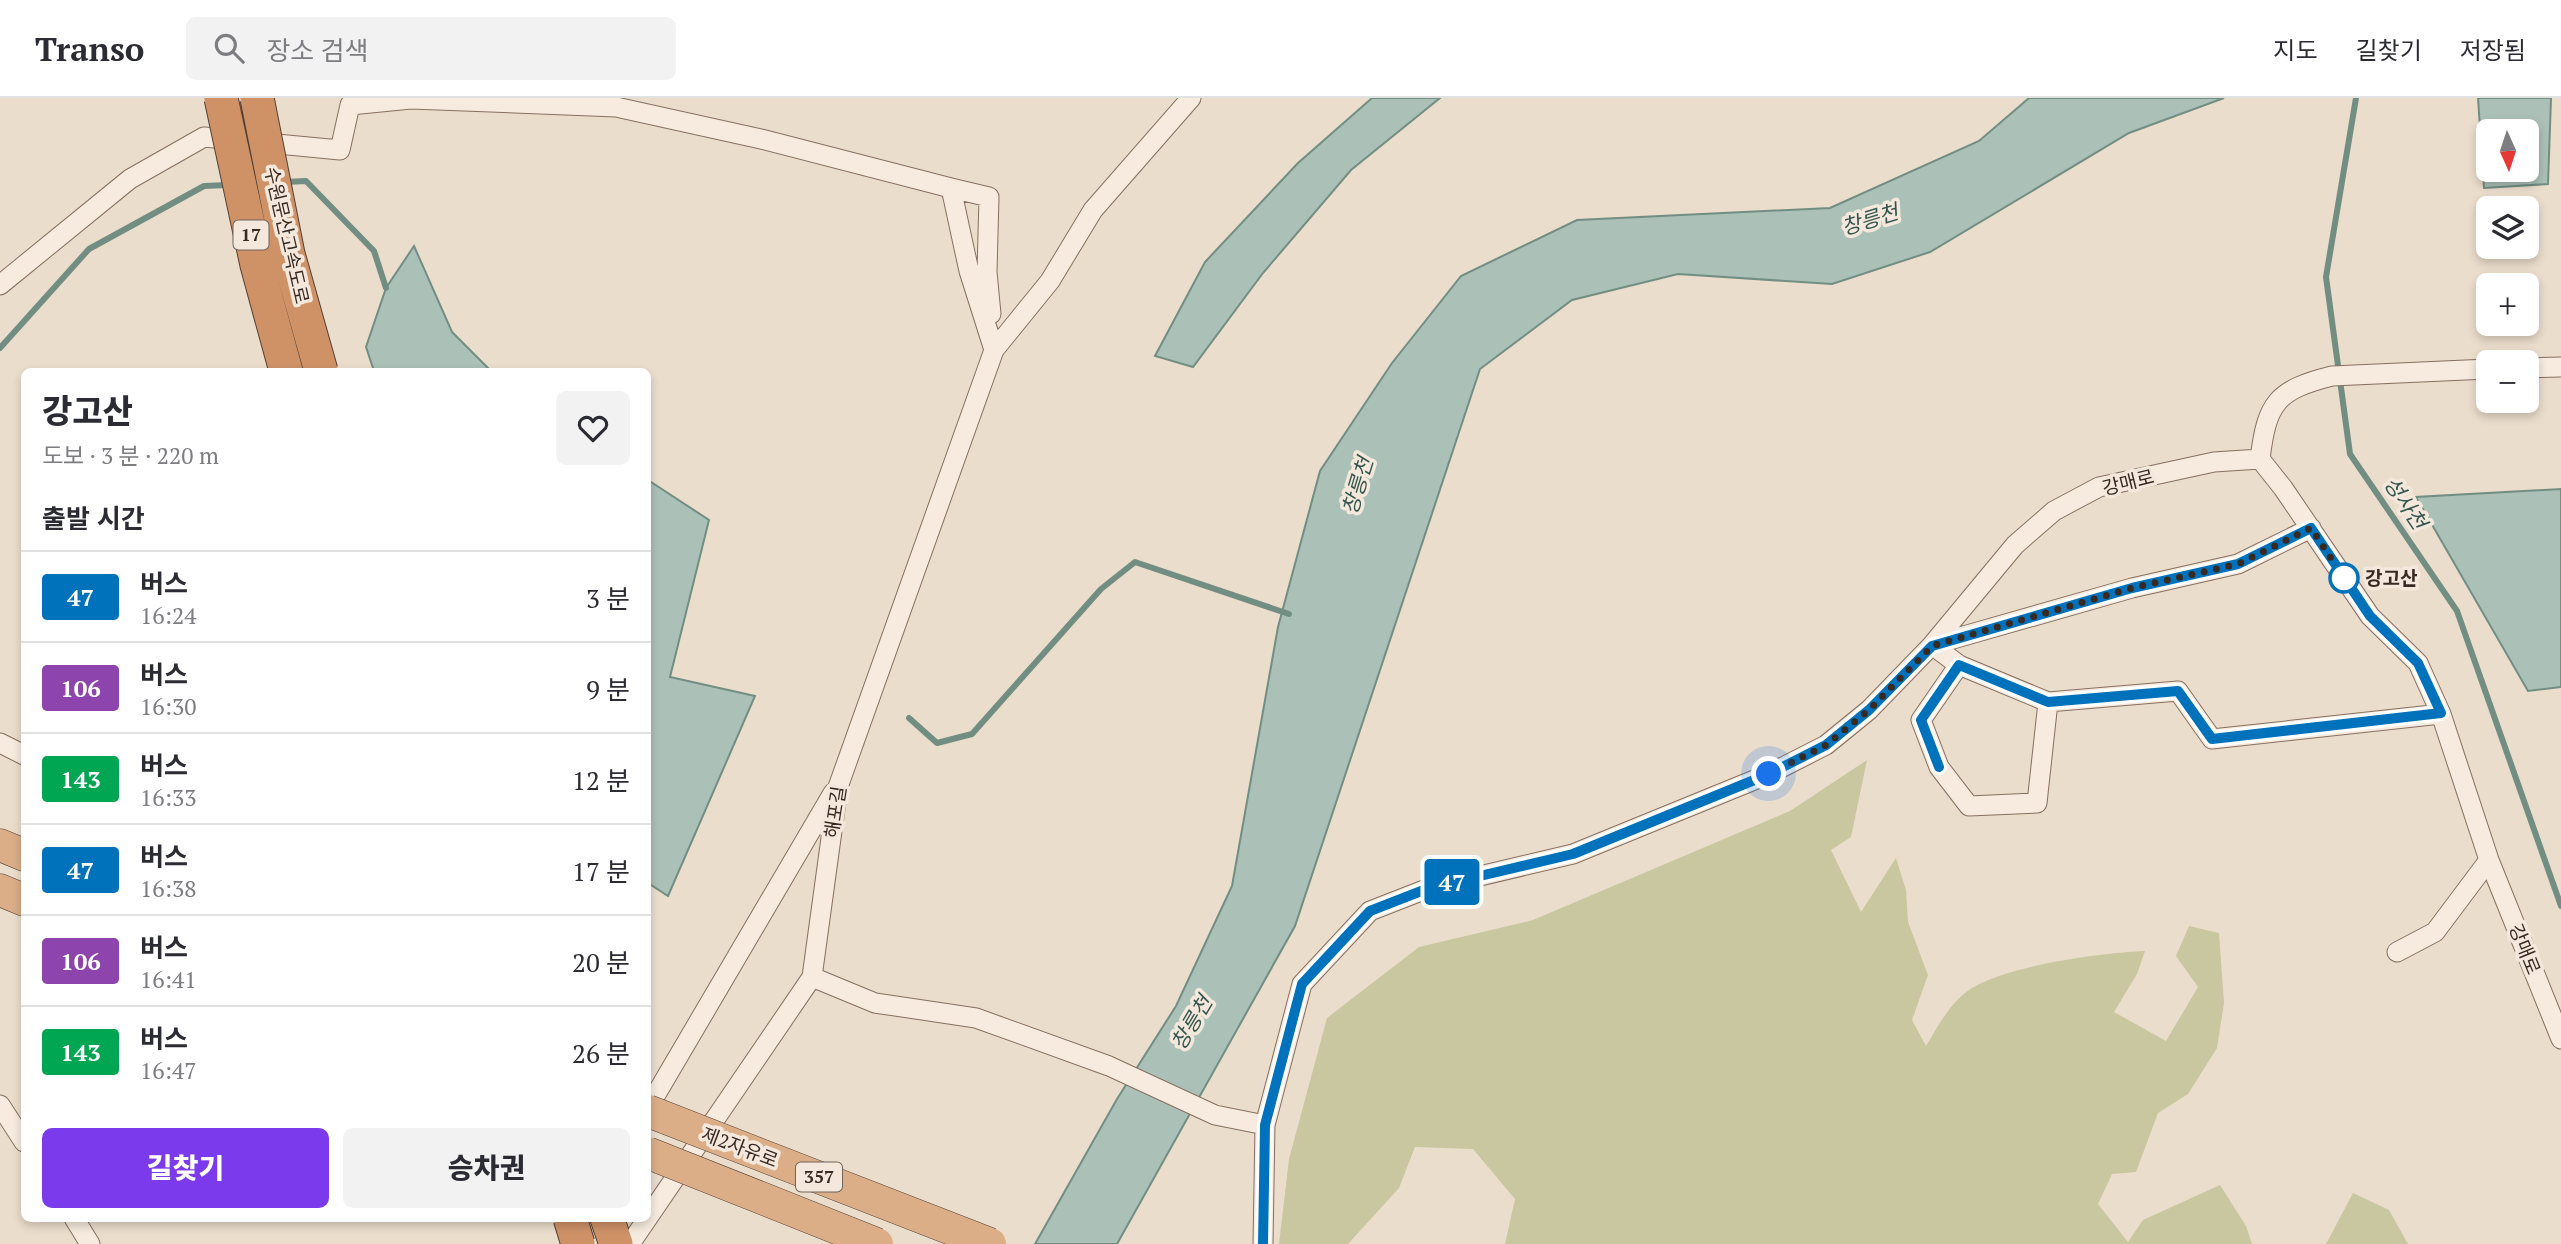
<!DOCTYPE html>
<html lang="ko">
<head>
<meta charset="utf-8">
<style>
	:root { --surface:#fff; --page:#f2f2f3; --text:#2b2b33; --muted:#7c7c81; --line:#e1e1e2; --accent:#7c3aed }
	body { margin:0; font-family:"PT Serif","Noto Sans KR",serif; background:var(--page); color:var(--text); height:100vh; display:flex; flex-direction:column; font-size:26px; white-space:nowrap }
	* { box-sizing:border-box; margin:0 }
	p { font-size:23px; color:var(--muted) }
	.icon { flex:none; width:38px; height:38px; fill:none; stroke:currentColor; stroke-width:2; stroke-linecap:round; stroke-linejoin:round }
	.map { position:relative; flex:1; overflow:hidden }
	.panel { position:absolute; left:21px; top:270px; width:630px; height:854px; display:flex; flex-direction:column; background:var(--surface); border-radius:10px; box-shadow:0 4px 10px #0003 }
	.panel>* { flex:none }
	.badge { padding:0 14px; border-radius:5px; font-size:24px; line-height:46px }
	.needle { width:46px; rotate:177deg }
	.buttons { position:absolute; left:2476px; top:21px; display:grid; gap:14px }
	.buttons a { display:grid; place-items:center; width:63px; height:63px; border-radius:10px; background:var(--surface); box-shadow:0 4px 10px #0003; font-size:35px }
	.you { position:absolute; width:35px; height:35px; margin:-18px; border:5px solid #fff; border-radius:50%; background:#1a73e8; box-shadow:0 0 0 10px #1a73e833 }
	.map>.badge { position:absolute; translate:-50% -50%; box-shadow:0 0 0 4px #fff }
	h2 { padding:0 21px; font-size:26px; line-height:63px }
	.round { display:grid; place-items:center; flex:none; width:74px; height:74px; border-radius:10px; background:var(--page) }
	.headline { display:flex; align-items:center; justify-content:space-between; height:119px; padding:0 21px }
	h1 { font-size:33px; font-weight:800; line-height:52px }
	.button { display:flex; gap:14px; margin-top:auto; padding:14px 21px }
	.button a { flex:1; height:80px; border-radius:10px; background:var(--accent); color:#fff; font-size:28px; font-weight:800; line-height:80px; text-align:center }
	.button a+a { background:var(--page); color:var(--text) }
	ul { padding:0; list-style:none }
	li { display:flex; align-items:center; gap:21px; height:91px; padding:0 21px; border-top:2px solid var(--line) }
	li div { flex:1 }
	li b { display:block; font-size:26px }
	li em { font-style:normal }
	li .badge { min-width:77px; font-weight:700; text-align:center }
	header { display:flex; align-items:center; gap:42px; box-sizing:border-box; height:98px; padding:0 35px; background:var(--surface); border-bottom:2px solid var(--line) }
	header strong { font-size:33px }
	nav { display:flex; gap:38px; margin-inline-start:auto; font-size:24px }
	.search { width:490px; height:63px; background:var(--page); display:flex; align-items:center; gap:18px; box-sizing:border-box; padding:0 24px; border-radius:10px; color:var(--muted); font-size:26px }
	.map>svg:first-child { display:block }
	.green { fill:#c8c7a0 }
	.water { fill:#abc0b7; stroke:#728e83; stroke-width:2; fill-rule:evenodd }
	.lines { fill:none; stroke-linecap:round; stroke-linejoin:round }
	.stream { stroke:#728e83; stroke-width:6 }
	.minor-casing { stroke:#866f61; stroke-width:21 }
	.trunk-casing { stroke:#553f35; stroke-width:33 }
	.motorway-casing { stroke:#553f35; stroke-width:35 }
	.minor { stroke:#f6ebde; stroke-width:19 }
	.trunk { stroke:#dcae88; stroke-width:32 }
	.motorway { stroke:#cf9267; stroke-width:33 }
	.trunk-bridge-casing { stroke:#553f35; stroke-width:33; stroke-linecap:butt }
	.motorway-bridge-casing { stroke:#553f35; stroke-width:35; stroke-linecap:butt }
	.trunk-bridge { stroke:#dcae88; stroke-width:32 }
	.motorway-bridge { stroke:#cf9267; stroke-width:33 }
	.line-casing { stroke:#fff; stroke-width:16 }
	.line { stroke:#0072bc; stroke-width:10 }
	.walk { stroke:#382a23; stroke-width:7; stroke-dasharray:0 12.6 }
	.stop-dot { fill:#fff; stroke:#0072bc; stroke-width:3.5 }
	.labels { text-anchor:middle; stroke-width:7; stroke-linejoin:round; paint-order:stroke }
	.shield { fill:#f3e8db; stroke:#70635a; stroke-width:2 }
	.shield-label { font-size:18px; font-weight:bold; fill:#382a23 }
	.street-label { font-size:19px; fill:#382a23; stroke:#f3e8db }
	.stop-label { font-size:19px; font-weight:bold; fill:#382a23; stroke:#f3e8db; text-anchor:start }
	.water-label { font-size:21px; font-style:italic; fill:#34564f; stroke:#f3e8db }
</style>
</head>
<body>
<header>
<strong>Transo</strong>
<div class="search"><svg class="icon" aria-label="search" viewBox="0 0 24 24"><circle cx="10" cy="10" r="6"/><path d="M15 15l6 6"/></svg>장소 검색</div>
<nav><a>지도</a><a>길찾기</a><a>저장됨</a></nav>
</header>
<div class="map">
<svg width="2561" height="1146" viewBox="0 0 2561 1146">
	<rect width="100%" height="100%" fill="#ebddcc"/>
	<path class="green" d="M 1867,662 L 1851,739 L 1831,752 L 1861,814 L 1896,760 L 1906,792 L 1908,824 L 1928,877 L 1912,922 L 1926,948 C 1938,928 1951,903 1972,890 C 2010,867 2100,855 2145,853 L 2137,876 L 2114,914 L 2166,943 L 2198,889 L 2176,858 L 2189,828 L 2219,835 L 2224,905 L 2217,950 L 2188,996 L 2158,1015 L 2136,1074 L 2112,1076 L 2098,1106 L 2128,1144 L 2143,1122 L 2220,1087 L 2246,1128 L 2252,1146 L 1505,1146 L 1515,1101 L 1473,1051 L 1415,1049 L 1399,1090 L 1348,1146 L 1279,1146 L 1289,1061 L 1327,920 L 1419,849 L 1533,822 L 1790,713 Z
		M 2353,1095 L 2389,1112 L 2408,1146 L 2326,1146 Z"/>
	<path class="water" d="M 1372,0 L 1440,0 L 1351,72 L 1263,175 L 1193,269 L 1155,258 L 1205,164 L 1298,65 Z
		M 2029,0 L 2224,0 L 2129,35 L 1930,154 L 1832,186 L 1678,176 L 1572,202 L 1480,271 L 1295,828 L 1117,1146 L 1035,1146 L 1117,1001 L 1176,908 L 1232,788 L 1278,529 L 1320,373 L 1392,265 L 1461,178 L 1577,122 L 1830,110 L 1979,43 Z
		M 2478,0 L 2551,0 L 2548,86 L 2484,90 ZM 2488,33 L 2527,33 L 2527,72 L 2488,72 Z
		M 414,148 L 452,234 L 491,273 L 374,273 L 366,249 L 386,190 Z
		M 648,382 L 709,422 L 670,579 L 755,598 L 668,798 L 648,785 Z
		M 2561,391 L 2561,589 L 2528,593 L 2416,399 Z"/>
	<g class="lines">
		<path class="stream" d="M 2356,0 L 2326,179 L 2350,356 L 2457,513 L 2561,808
			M 285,84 L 306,83 L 374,153 L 386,190
			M 0,250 L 89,151 L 204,88 L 228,87
			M 909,620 L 937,645 L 972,636 L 1101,491 L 1135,464 L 1289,516"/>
		<defs>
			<path id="minor" d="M 951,90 L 989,99 L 987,174 L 991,216
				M 0,187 L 130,81 L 204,39 L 340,52 L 350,7 L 411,1 L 616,9 L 761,41 L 951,90 L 969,173 L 994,252
				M 2527,270 L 2561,269
				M 2260,361 L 2283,390 L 2370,518 L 2418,565 L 2441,616 L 2489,762 L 2561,941
				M 2260,361 C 2267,305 2276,292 2332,278 L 2488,271
				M 1932,547 L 1959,567 L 2048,604 L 2178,593 L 2212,641 L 2441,616
				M 1932,547 L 2132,490 L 2238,466 L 2311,430
				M 1959,567 L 1921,622 L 1939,669 L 1969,708 L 2037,705 L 2048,604
				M 0,645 L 24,657
				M 2397,854 L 2435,834 L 2489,762
				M 812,879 L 875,905 L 976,920 L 1109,968 L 1215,1017 L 1265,1027
				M 0,1007 L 24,1044
				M 648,1010 L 833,695
				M 74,1120 L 90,1146
				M 630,1146 L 812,879 L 838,689 L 994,252 L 1050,183 L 1093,112 L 1191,0
				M 1263,1146 L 1265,1027 L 1302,886 L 1370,813 L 1429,790 L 1573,756 L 1769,676 L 1826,647 L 1869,612 L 1932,547 L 2015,447 L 2054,413 L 2099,389 L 2214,364 L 2260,361"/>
			<path id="trunk" d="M 0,747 L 24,757
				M 0,792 L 24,802"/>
			<path id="motorway" d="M 607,1120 L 616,1146"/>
		</defs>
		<use href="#minor" class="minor-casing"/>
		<use href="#trunk" class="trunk-casing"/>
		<use href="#motorway" class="motorway-casing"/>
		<use href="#minor" class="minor"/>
		<use href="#trunk" class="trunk"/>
		<use href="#motorway" class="motorway"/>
		<defs>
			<path id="trunk-bridge" d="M 648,1013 L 990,1146
				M 648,1055 L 877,1146"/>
			<path id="motorway-bridge" d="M 221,0 L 257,167 L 286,273
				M 257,0 L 288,156 L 321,273
				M 570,1120 L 578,1146"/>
		</defs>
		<use href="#trunk-bridge" class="trunk-bridge-casing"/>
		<use href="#motorway-bridge" class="motorway-bridge-casing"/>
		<use href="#trunk-bridge" class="trunk-bridge"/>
		<use href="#motorway-bridge" class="motorway-bridge"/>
	</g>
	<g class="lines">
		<defs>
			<path id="line" d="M 1263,1146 L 1265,1027 L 1302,886 L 1370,813 L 1429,790 L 1573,756 L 1769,676 L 1826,647 L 1869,612 L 1932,548 L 2132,490 L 2238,466 L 2311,430 L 2370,518 L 2418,565 L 2441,615 L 2212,641 L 2178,593 L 2048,604 L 1959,567 L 1921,622 L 1939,669"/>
		</defs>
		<use href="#line" class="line-casing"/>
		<use href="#line" class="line"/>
		<path class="walk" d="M 1769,676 L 1826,647 L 1869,612 L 1932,548 L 2132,490 L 2238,466 L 2311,430 L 2344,480"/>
	</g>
	<circle class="stop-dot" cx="2344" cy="480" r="14"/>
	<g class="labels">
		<g class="shield">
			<rect x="233.5" y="122.5" width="35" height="29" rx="5"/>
			<rect x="796" y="1064.5" width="46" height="29" rx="5"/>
		</g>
		<g class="shield-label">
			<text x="251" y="143">17</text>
			<text x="819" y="1085">357</text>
		</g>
		<g class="street-label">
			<text transform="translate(287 137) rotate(77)" y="7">수원문산고속도로</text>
			<text transform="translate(2128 384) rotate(-14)" y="7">강매로</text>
			<text transform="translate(835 714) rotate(-81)" y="7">해포길</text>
			<text transform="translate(2525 851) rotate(68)" y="7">강매로</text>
			<text transform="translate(740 1049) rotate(21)" y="7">제2자유로</text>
		</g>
		<g class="stop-label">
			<text x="2365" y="487">강고산</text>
		</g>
		<g class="water-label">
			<text transform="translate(1870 122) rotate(-17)" y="7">창릉천</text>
			<text transform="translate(1358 388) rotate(-73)" y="7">창릉천</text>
			<text transform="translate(2405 405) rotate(56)" y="7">성사천</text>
			<text transform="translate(1192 925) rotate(-59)" y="7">창릉천</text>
		</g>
	</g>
</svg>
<div class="buttons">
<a><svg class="needle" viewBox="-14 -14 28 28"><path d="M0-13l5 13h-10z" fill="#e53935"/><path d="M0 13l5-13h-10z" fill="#7c7c81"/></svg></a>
<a><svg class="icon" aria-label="layers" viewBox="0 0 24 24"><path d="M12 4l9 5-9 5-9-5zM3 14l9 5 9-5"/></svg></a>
<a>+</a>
<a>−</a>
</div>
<div class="you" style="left:1769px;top:676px"></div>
<b class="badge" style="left:1452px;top:784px;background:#0072bc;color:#fff">47</b>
<section class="panel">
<div class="headline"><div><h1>강고산</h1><p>도보 · 3 분 · 220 m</p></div><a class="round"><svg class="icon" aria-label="heart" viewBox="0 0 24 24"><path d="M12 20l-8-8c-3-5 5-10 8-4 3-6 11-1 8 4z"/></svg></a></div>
<h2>출발 시간</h2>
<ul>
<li><span class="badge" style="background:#0072bc;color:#fff">47</span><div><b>버스</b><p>16:24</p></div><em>3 분</em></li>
<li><span class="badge" style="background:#8e44ad;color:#fff">106</span><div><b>버스</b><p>16:30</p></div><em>9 분</em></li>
<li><span class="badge" style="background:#00a651;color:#fff">143</span><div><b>버스</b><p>16:33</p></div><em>12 분</em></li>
<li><span class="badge" style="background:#0072bc;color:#fff">47</span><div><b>버스</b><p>16:38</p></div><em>17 분</em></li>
<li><span class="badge" style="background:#8e44ad;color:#fff">106</span><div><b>버스</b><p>16:41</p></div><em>20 분</em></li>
<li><span class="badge" style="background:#00a651;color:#fff">143</span><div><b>버스</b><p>16:47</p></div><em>26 분</em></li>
</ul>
<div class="button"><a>길찾기</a><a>승차권</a></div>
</section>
</div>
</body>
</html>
